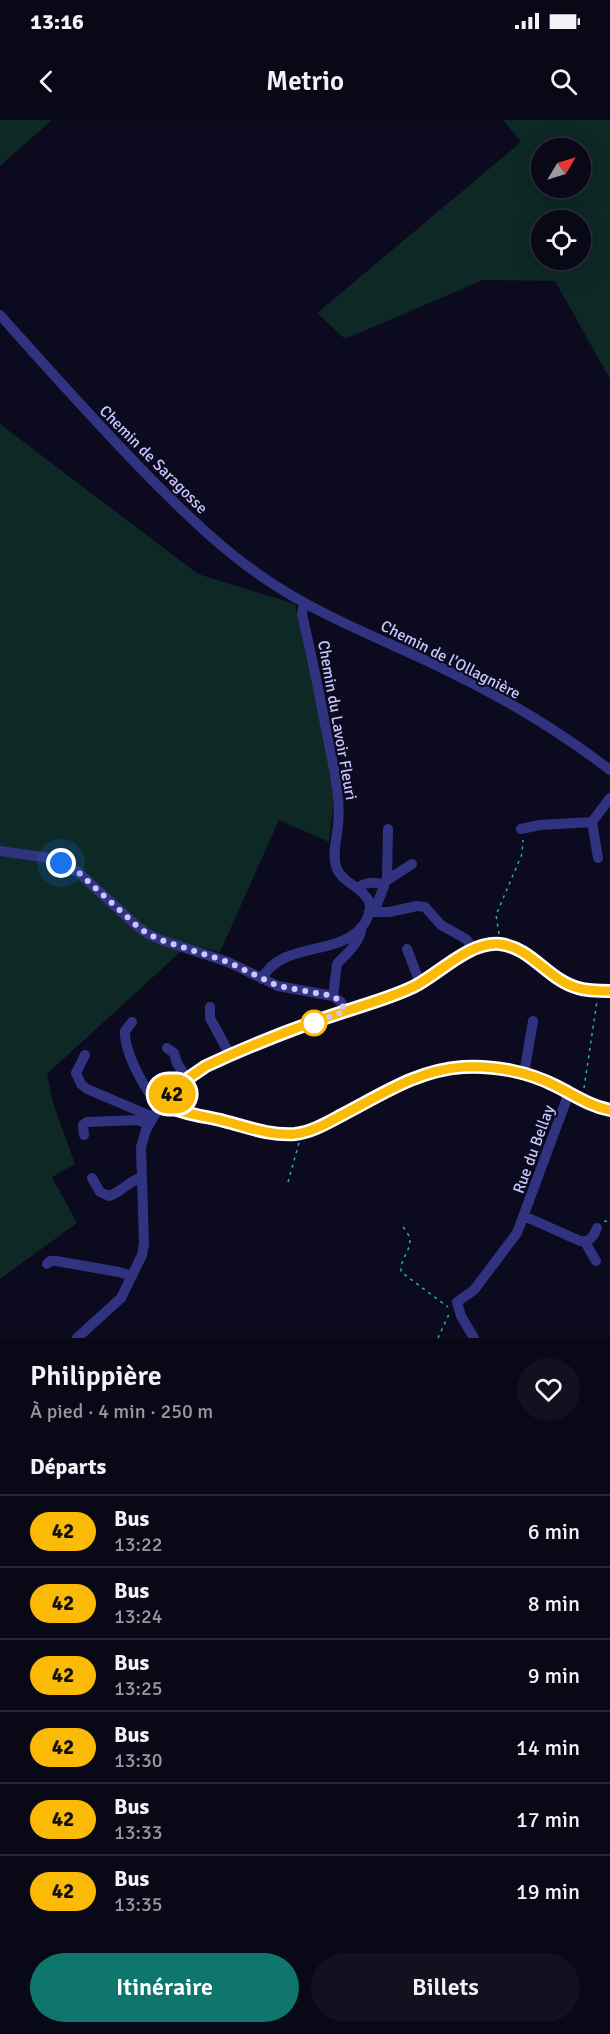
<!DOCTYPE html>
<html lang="fr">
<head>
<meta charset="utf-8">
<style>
	:root { --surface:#090816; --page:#12111f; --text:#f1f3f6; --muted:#999aa1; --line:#292935; --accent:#0f766e }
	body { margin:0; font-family:Signika,sans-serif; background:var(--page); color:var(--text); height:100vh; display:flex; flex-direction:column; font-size:22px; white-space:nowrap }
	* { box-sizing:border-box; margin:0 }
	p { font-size:20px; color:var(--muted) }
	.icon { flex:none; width:33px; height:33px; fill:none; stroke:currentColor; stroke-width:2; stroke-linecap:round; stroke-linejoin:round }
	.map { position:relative; height:1218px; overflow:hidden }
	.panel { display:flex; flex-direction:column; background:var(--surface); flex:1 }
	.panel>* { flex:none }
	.badge { padding:0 12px; border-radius:20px; font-size:21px; line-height:39px }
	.needle { width:39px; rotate:52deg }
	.tools { position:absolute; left:531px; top:18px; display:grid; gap:12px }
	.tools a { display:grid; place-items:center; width:60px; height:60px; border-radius:50%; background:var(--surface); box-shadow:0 6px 24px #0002,0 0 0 2px var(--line); font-size:30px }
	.you { position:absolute; width:30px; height:30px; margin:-15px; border:4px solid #fff; border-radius:50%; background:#1a73e8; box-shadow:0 0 0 9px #1a73e833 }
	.map>.badge { position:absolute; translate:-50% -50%; box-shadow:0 0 0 3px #fff }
	h2 { padding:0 30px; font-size:22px; line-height:54px }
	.round { display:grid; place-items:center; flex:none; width:63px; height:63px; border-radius:32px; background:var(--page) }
	.headline { display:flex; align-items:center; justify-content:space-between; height:102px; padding:0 30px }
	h1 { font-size:28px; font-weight:600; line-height:45px }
	.cta { display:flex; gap:12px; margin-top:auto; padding:12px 30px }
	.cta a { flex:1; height:69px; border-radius:36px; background:var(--accent); color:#fff; font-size:24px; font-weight:600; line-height:69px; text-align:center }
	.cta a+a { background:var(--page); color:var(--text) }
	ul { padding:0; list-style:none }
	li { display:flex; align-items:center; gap:18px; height:72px; padding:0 30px; border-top:2px solid var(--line) }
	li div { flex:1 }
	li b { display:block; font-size:22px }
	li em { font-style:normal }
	li .badge { min-width:66px; font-weight:700; text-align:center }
	.status { display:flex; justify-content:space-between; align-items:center; height:42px; padding:0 30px; background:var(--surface); direction:ltr }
	.status svg { height:16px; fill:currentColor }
	header { display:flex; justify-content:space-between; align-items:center; height:78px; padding:0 30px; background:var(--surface); font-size:27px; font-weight:600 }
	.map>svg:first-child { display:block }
	.green { fill:#0d2825; fill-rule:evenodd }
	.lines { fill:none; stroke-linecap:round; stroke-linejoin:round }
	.path { stroke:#23b6a5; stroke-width:1.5; stroke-dasharray:3 4.5; stroke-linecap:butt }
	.minor { stroke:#313381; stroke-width:10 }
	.line-casing { stroke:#fff; stroke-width:14 }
	.line { stroke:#fbba05; stroke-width:9 }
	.walk { stroke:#cac7ff; stroke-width:6; stroke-dasharray:0 10.8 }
	.stop-dot { fill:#fff; stroke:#fbba05; stroke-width:3 }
	.labels { text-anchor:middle; stroke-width:4.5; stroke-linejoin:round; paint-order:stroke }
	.street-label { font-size:16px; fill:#cac7ff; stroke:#0c0a1e }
</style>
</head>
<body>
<div class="status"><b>13:16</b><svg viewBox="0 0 49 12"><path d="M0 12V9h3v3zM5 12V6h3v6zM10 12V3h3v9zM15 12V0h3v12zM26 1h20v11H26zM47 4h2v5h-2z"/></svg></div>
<header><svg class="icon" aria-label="back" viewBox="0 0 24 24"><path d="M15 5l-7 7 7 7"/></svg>Metrio<svg class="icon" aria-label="search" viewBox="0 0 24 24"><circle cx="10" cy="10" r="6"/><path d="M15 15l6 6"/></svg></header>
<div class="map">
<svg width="610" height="1218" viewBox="0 0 610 1218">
	<rect width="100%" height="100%" fill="#0c0a1e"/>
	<path class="green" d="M 0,0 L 52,0 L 0,46 Z
		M 503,0 L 610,0 L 610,259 L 555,161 L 483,160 L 345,219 L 317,193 L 521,22 ZM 580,28 L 580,68 L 542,68 L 542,28 ZM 580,100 L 580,140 L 542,140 L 542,100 Z
		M 0,304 L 198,454 L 295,484 L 335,668 L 329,722 L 279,700 L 220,832 L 188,825 L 47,954 L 53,983 L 75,1044 L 52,1057 L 77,1103 L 0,1159 Z"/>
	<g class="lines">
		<path class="path" d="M 499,814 L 496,795 L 522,734 L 523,720
			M 584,968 L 597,881
			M 288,1062 L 299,1023
			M 604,1101 L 610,1102
			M 403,1107 C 420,1126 400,1133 401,1152 L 448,1187
			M 438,1218 L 449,1194"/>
		<path class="minor" d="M 0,195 C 52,253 104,312 160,368 C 195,403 231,437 273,464 C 328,500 390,522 448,551 C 504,578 561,612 610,650
			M 521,709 L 540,705 L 592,702
			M 0,731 L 43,737 L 61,743 L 78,752 L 137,806 L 148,814 L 161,820 L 228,842 L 278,866 L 333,876 L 341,882 L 345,891
			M 598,738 L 592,702 L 610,678
			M 386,761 L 412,744
			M 383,764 L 387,759 L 388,709
			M 358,768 C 364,762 377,761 384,766 L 374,792
			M 369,792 L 389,792 L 417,786 L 425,787 L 441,805 L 466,819 L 474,829
			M 407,829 L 420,863
			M 262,859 C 281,820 341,838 364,804 C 386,770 341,768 336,746 C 332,734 337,718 338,705 C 339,693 339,681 337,669 C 335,651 331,633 327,615 C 320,574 311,534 302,494 L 304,483
			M 333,876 L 337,844 C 346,834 357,826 361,811
			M 210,887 L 210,898 L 230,935
			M 132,902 L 125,911 C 124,931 145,973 161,986
			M 167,928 L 174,933 L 177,943 L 187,959
			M 85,935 L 76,953 L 81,964 L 87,969 L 153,997
			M 524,954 L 533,901
			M 163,983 C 180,994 204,996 224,1001 C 247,1007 271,1016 295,1014 C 314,1012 333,1000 350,991 C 386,971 421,950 463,947 C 494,945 529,952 556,966 C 574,975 590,986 610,990
			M 84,1015 L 83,1005 L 87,1002 L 138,1000 L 149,1005
			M 92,1058 L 100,1072 L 109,1076 C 121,1073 129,1060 141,1058
			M 524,1096 L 580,1121 C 590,1123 594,1116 597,1108
			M 585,1122 L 596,1141
			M 47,1144 L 50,1141 L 56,1141 L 119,1152 L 132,1156
			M 77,1218 L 121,1178 L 142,1135 L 144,1124 L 141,1027 L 146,1010 L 158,989 L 177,968 L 206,946 L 345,891 L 399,874 L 432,856 L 474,829 L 484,825 L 499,824 L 516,828 L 526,834 L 558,859 L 578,868 L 610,871
			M 474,1218 L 461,1196 L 457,1182 L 474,1170 L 517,1113 L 569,973"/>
	</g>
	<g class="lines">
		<defs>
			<path id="line" d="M 610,871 C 600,871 588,871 578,868 C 548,860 532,828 500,824 C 470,821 440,853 415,866 C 393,877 370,883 346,891 C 299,906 251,925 206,946 L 187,959 L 163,983 C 180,994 205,996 224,1001 C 247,1007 271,1016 295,1014 C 312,1012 327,1003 342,995 C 381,975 417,950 463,947 C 494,945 529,952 556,966 C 574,975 590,986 610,990"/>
		</defs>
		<use href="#line" class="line-casing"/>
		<use href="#line" class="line"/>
		<path class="walk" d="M 61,743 L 78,752 L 137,806 L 148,814 L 161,820 L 228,842 L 278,866 L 333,876 L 341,882 L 345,891 L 314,903"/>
	</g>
	<circle class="stop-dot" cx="314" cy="903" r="12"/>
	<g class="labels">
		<g class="street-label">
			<text transform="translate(154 339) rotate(45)" y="6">Chemin de Saragosse</text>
			<text transform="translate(451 539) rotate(27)" y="6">Chemin de l'Ollagnière</text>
			<text transform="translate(338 600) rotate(80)" y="6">Chemin du Lavoir Fleuri</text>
			<text transform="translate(533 1029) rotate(-70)" y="6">Rue du Bellay</text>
		</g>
	</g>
</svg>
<div class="tools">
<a><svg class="needle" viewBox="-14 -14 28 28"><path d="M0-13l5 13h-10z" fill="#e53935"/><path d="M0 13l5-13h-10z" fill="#999aa1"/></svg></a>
<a><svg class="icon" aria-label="locate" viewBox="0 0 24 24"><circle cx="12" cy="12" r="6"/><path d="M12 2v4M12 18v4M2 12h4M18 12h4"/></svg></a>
</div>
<div class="you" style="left:61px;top:743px"></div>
<b class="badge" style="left:172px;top:974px;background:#fbba05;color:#111">42</b>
</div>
<section class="panel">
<div class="headline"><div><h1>Philippière</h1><p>À pied · 4 min · 250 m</p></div><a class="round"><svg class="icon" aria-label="heart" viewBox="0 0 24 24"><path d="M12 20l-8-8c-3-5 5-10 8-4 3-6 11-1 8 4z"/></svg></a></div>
<h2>Départs</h2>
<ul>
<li><span class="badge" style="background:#fbba05;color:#111">42</span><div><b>Bus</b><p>13:22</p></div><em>6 min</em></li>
<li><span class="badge" style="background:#fbba05;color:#111">42</span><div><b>Bus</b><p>13:24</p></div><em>8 min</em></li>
<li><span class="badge" style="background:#fbba05;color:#111">42</span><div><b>Bus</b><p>13:25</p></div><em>9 min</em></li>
<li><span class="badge" style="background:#fbba05;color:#111">42</span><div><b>Bus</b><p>13:30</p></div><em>14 min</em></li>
<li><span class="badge" style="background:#fbba05;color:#111">42</span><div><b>Bus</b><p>13:33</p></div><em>17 min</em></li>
<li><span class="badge" style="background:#fbba05;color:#111">42</span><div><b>Bus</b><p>13:35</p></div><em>19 min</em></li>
</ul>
<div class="cta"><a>Itinéraire</a><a>Billets</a></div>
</section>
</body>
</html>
